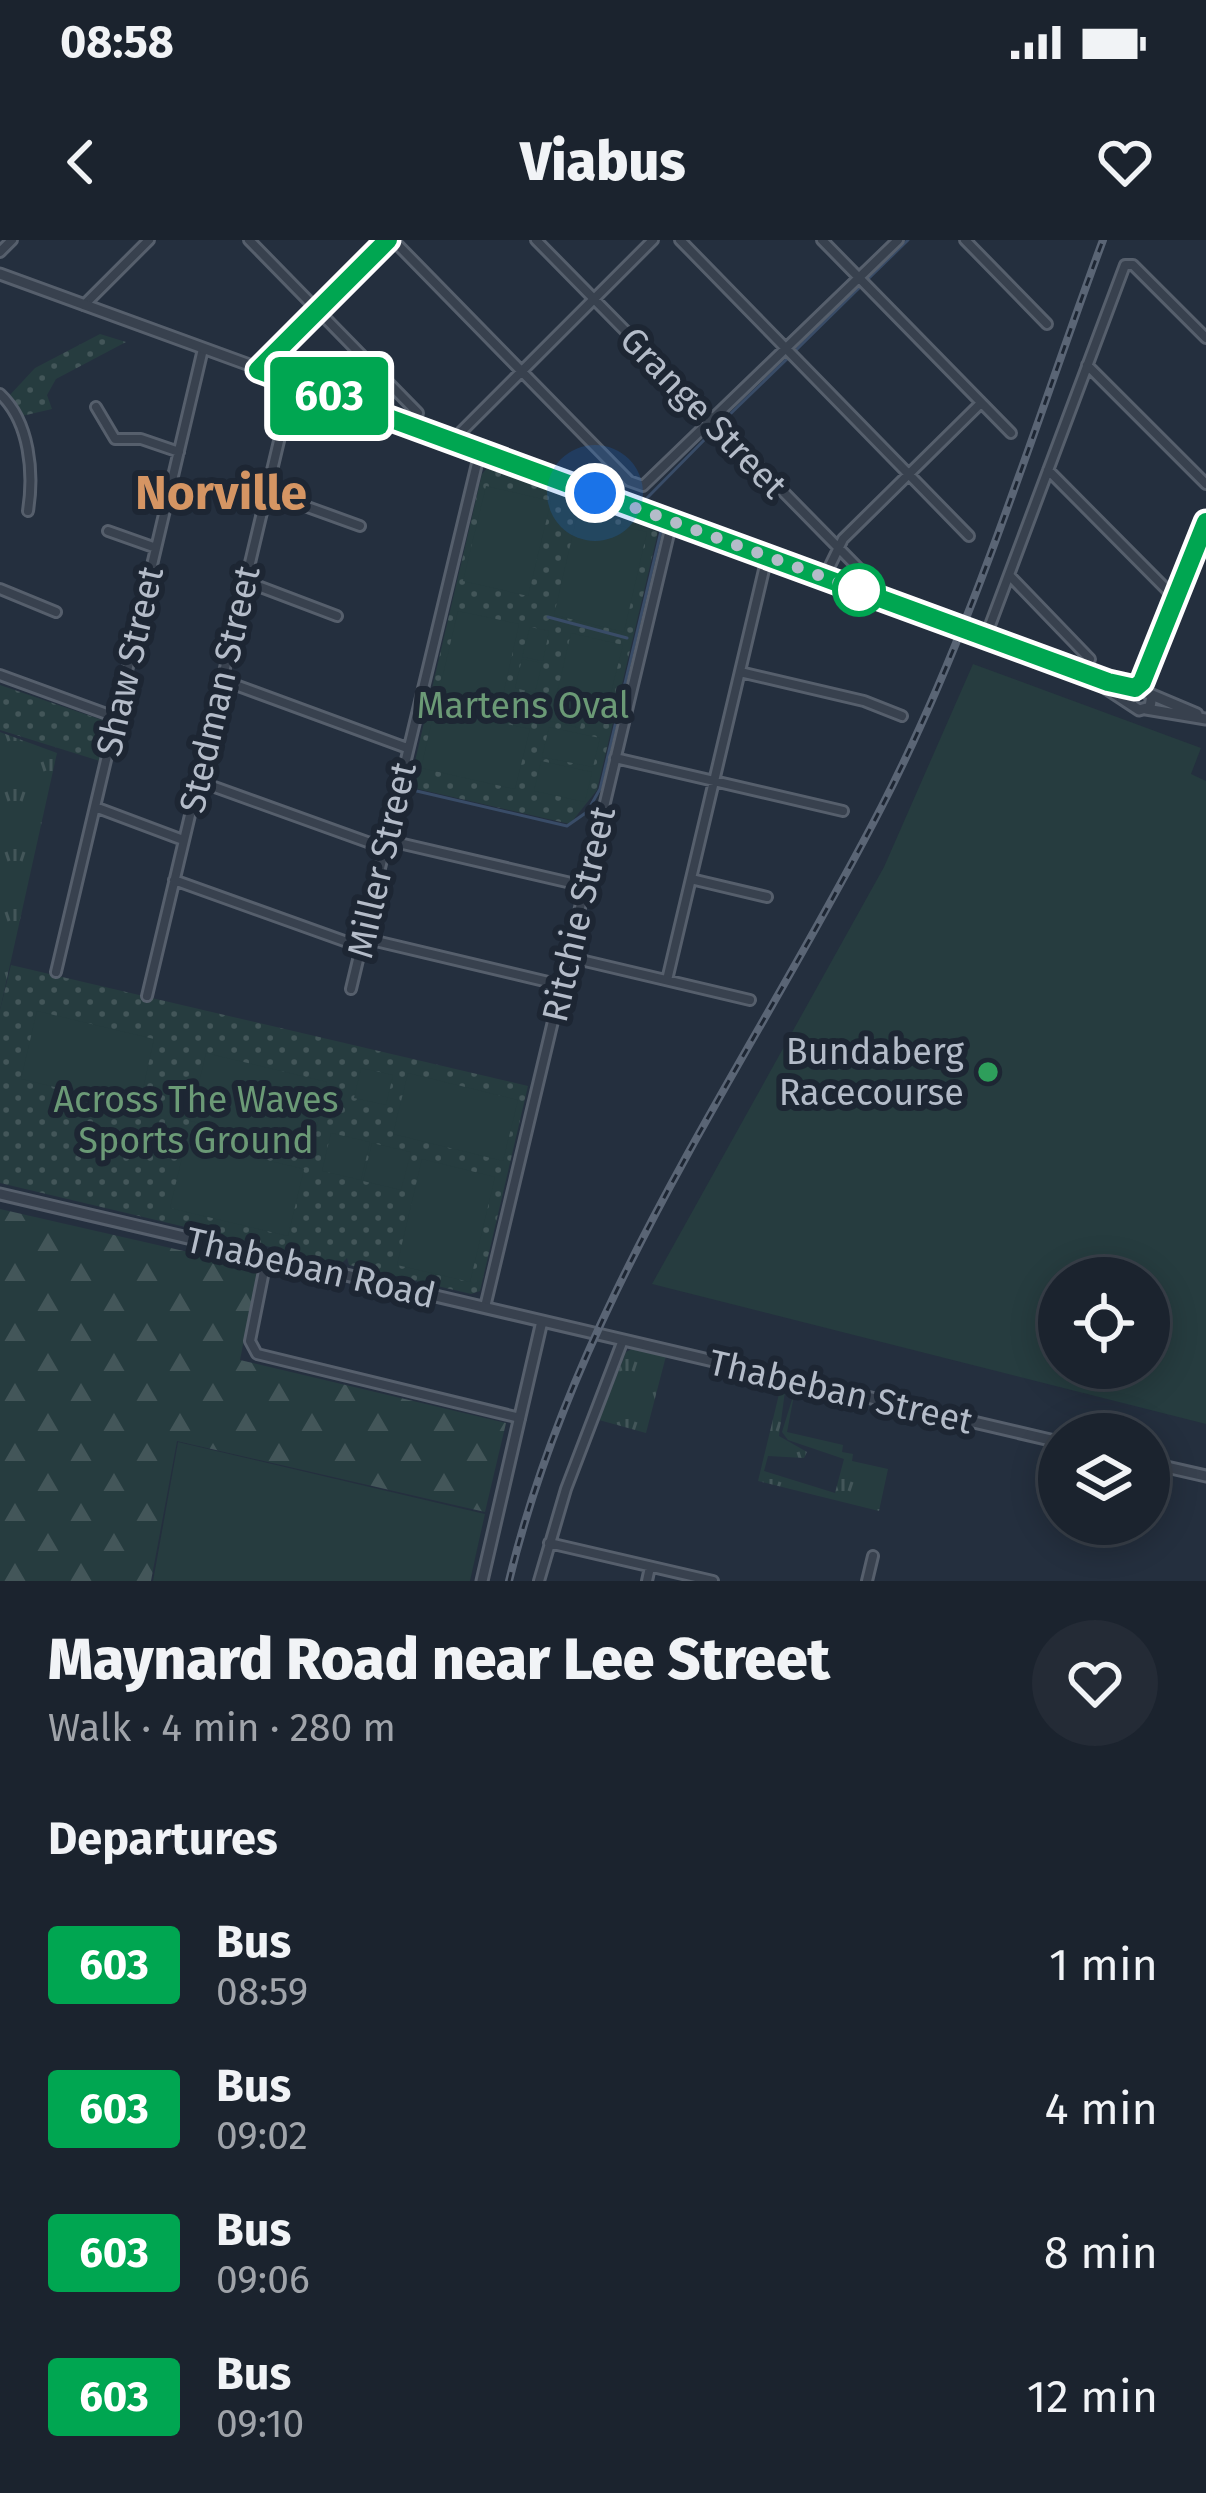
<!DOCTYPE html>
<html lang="en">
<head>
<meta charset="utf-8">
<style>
	:root { --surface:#1b232e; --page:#242b36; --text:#f1f3f6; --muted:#a0a4aa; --line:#39404a }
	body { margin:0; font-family:"Fira Sans",sans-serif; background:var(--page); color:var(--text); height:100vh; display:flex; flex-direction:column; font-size:45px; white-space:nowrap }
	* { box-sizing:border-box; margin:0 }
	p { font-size:39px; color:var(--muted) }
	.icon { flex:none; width:66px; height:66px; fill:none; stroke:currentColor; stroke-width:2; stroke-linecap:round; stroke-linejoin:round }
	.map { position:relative; height:1341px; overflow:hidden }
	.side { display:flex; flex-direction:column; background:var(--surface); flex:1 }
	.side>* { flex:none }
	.badge { padding:0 24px; border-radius:9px; font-size:42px; line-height:78px }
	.tools { position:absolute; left:1038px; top:1017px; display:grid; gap:24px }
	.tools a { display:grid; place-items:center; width:132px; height:132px; border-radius:50%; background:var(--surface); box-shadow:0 6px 30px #0003,0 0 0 3px var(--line); font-size:60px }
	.you { position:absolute; width:60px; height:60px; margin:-30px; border:9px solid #fff; border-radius:50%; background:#1a73e8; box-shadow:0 0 0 18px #1a73e833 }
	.map>.badge { position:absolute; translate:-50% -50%; box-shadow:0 0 0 6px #fff }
	h2 { padding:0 48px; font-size:45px; line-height:108px }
	.round { display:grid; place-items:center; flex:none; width:126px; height:126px; border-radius:63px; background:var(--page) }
	.head { display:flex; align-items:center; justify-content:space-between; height:204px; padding:0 48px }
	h1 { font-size:57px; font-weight:800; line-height:90px }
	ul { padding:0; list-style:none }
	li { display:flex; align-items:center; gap:36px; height:144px; padding:0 48px }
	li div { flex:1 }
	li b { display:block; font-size:45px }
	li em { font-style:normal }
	li .badge { min-width:132px; font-weight:700; text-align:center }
	.status { display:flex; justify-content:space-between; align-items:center; height:84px; padding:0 60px; background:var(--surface); direction:ltr }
	.status svg { height:33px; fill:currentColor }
	header { display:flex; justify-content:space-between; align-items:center; height:156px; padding:0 48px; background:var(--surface); font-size:54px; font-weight:800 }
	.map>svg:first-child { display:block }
	.grass { fill:url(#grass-tufts) }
	.forest { fill:url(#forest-firs) }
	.park { fill:url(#park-dots) }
	.pitch { fill:#263c3f; fill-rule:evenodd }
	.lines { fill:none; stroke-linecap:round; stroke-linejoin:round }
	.stream { stroke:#394c67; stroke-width:3 }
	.minor-casing { stroke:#565f6c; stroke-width:14 }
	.tertiary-casing { stroke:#565f6c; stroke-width:15 }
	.minor { stroke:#38414e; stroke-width:8 }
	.tertiary { stroke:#38414e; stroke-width:9 }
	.rail-casing { stroke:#5a6575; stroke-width:8 }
	.rail { stroke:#1d2633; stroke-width:3; stroke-dasharray:9; stroke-linecap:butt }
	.line-casing { stroke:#fff; stroke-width:27 }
	.line { stroke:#00a651; stroke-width:18 }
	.walk { stroke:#b4bcc9; stroke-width:12; stroke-dasharray:0 21.6 }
	.stop-dot { fill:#fff; stroke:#00a651; stroke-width:6 }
	.leisure-dot { fill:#2e9e5b; stroke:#1d2633; stroke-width:4.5 }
	.labels { text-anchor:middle; stroke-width:12; stroke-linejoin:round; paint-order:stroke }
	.street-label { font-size:36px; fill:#b4bcc9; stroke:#1d2633 }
	.park-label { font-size:36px; fill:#6b9a76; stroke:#1d2633 }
	.poi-label { font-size:36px; fill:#b4bcc9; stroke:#1d2633; text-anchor:end }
	.district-label { font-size:48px; font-weight:bold; fill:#d59563; stroke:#1d2633 }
</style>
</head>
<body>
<div class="status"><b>08:58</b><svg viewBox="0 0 49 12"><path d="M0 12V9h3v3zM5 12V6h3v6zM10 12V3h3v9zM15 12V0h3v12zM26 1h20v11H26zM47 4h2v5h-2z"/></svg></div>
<header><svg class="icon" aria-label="back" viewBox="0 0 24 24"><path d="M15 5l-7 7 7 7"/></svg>Viabus<svg class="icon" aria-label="heart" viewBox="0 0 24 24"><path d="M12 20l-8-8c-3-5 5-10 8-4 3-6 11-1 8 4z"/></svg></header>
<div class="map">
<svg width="1206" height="1341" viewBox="0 0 1206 1341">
	<defs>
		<pattern id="grass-tufts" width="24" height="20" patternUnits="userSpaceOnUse" patternTransform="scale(3)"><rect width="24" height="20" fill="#263c3f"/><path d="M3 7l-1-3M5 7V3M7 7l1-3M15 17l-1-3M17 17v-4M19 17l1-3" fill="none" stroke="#435659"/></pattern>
		<pattern id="forest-firs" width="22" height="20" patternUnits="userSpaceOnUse" patternTransform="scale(3)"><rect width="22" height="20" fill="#263c3f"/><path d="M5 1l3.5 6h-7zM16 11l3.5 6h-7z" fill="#435659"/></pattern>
		<pattern id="park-dots" width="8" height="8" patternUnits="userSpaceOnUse" patternTransform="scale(3)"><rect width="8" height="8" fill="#263c3f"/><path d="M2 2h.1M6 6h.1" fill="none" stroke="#435659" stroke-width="1.8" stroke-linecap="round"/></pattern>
	</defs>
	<rect width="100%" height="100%" fill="#242f3e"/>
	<path class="grass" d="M 0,492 L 57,513 L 0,770 Z
		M 634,1108 L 666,1116 L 646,1193 L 599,1180 L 626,1112 Z
		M 780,1150 L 785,1151 L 779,1196 L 807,1212 L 804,1218 L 768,1216 L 764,1231 L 835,1253 L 844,1219 L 788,1200 L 782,1192 L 795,1150 L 787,1192 L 843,1205 L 842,1212 L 853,1214 L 852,1221 L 888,1229 L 879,1271 L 758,1241 Z"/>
	<path class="forest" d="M 0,969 L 258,1028 L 240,1120 L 506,1183 L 485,1272 L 177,1201 L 151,1341 L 0,1341 Z"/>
	<path class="park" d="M 100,94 L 126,102 L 56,139 L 47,155 L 52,169 L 22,176 L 8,157 L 35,128 Z
		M 489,226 L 658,292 L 597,550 L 570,584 L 409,547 L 482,234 Z
		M 0,445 L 108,482 L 103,522 L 0,490 Z
		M 11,725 L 528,846 L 480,1051 L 471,1054 L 349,1025 L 347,1018 L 341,1024 L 0,943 L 0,770 Z"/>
	<path class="pitch" d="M 486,246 L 551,261 L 528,356 L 463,341 Z
		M 577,276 L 647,292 L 624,392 L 554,375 Z
		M 458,371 L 519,384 L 499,473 L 437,460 Z
		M 530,387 L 549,391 L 543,421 L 522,417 Z
		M 571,393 L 623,405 L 608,464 L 557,453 Z
		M 522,419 L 542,423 L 535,453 L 515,448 Z
		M 973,424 L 1201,508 L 1191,534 L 1206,541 L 1206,1184 L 652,1044 L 884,627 ZM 1059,1038 L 1149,1038 L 1149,1128 L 1059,1128 Z
		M 513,453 L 543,460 L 539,480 L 509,474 Z
		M 555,461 L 585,468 L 580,488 L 550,481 Z
		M 435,468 L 530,489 L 515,549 L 421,528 Z
		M 549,487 L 600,498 L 593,527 L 542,517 Z
		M 541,521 L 592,532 L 585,562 L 534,551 Z
		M 37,771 L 154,799 L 139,867 L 21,839 Z
		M 206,813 L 327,842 L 312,909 L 190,881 Z
		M 361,828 L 393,835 L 386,865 L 354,858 Z
		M 408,833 L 518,860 L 503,921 L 393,894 Z
		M 331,893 L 370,902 L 361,940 L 322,931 Z
		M 186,901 L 304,929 L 288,996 L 170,968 Z
		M 372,903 L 411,912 L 401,950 L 363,941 Z
		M 422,919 L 495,937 L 470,1042 L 397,1025 Z
		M 178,1202 L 485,1274 L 470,1341 L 153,1341 Z"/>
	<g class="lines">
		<path class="stream" d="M 868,39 L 908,0
			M 795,111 L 860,47
			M 722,182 L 788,118
			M 646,259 L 714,190
			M 548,377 L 627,398
			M 408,549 L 567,586 L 587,572 L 600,549 L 661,291"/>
		<defs>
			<path id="minor" d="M 249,0 L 418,173
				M 393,0 L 629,241 L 643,246 L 898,0
				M 536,0 L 873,343
				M 680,0 L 969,296
				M 822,0 L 1011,193
				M 965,0 L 1047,84
				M 0,12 L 12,0
				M 84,65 L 149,0
				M 1087,125 L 1206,244
				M 259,129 L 388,0
				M 0,154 C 30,182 34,233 28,271
				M 96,167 L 115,199 L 141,199 L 179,212
				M 453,200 L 653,0
				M 1048,230 L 1178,361
				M 266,252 L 360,286
				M 108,291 L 156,308
				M 1009,335 L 1090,419
				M 824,338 L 843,299 L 981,163
				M 245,341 L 337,376
				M 0,349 L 56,372
				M 986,396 L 1125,25 L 1133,25 L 1206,98
				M 740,432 L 864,461 L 902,476
				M 0,435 L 115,477
				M 222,440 L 407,508
				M 1138,447 L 1156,416 L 1206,282
				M 615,518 L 843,571
				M 198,541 L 384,608
				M 95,567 L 183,600
				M 386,600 L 584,646
				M 691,639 L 767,657
				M 174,640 L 361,707
				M 363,698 L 561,745
				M 568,717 L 750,760
				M 56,732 L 203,109
				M 667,740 L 767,317
				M 351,749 L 480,211
				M 147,756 L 293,142
				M 267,1016 L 250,1101 L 257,1114 L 520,1178
				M 485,1067 L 672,281
				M 549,1303 L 713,1341
				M 539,1341 L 566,1249 L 623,1100
				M 647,1341 L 650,1327
				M 867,1341 L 873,1316"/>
			<path id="tertiary" d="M 0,34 L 1135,448
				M 1101,445 L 1139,470 L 1150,467 L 1152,455 L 1135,448 L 1131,464
				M 1152,455 L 1197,474
				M 1146,469 L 1206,479
				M 0,954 L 1059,1202
				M 1149,1223 L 1206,1236
				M 482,1341 L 542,1081"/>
		</defs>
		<use href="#minor" class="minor-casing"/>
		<use href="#tertiary" class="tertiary-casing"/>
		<use href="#minor" class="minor"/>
		<use href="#tertiary" class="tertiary"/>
		<defs>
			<path id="rail" d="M 509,1341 C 577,1058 751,821 882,566 C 974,387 1033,189 1103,0"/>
		</defs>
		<use href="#rail" class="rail-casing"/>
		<use href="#rail" class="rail"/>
	</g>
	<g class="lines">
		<defs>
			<path id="line" d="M 388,0 L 258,130 L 1108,442 L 1135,448 L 1142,442 L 1206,282"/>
		</defs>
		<use href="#line" class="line-casing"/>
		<use href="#line" class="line"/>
		<path class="walk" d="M 595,253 L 859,350"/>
	</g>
	<circle class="stop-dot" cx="859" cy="350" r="24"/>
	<circle class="leisure-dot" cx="988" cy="832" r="12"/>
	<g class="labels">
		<g class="street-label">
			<text transform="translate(704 172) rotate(46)" y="13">Grange Street</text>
			<text transform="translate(129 421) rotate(-77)" y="13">Shaw Street</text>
			<text transform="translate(219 449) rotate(-77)" y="13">Stedman Street</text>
			<text transform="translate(381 620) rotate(-77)" y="13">Miller Street</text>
			<text transform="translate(578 674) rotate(-77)" y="13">Ritchie Street</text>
			<text transform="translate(311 1027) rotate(13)" y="13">Thabeban Road</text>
			<text transform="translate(841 1151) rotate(13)" y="13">Thabeban Street</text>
		</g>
		<g class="park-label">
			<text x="523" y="478">Martens Oval</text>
			<text x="196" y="872">Across The Waves<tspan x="196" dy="41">Sports Ground</tspan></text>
		</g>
		<g class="poi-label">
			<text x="964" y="824">Bundaberg<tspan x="964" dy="41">Racecourse</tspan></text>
		</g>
		<g class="district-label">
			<text x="221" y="269">Norville</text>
		</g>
	</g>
</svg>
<div class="tools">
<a><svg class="icon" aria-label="locate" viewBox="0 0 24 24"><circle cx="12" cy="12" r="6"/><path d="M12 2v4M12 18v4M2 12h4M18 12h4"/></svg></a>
<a><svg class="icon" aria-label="layers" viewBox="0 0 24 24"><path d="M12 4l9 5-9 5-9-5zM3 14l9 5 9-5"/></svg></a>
</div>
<div class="you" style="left:595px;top:253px"></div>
<b class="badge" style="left:329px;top:156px;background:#00a651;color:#fff">603</b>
</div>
<section class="side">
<div class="head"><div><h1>Maynard Road near Lee Street</h1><p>Walk · 4 min · 280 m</p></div><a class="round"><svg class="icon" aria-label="heart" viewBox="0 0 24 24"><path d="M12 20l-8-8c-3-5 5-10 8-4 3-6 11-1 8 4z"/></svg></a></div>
<h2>Departures</h2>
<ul>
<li><span class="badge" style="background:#00a651;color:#fff">603</span><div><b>Bus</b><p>08:59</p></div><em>1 min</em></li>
<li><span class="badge" style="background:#00a651;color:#fff">603</span><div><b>Bus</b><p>09:02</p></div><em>4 min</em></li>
<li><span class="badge" style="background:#00a651;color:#fff">603</span><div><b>Bus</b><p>09:06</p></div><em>8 min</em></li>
<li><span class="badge" style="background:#00a651;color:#fff">603</span><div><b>Bus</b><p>09:10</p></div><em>12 min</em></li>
</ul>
</section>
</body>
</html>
